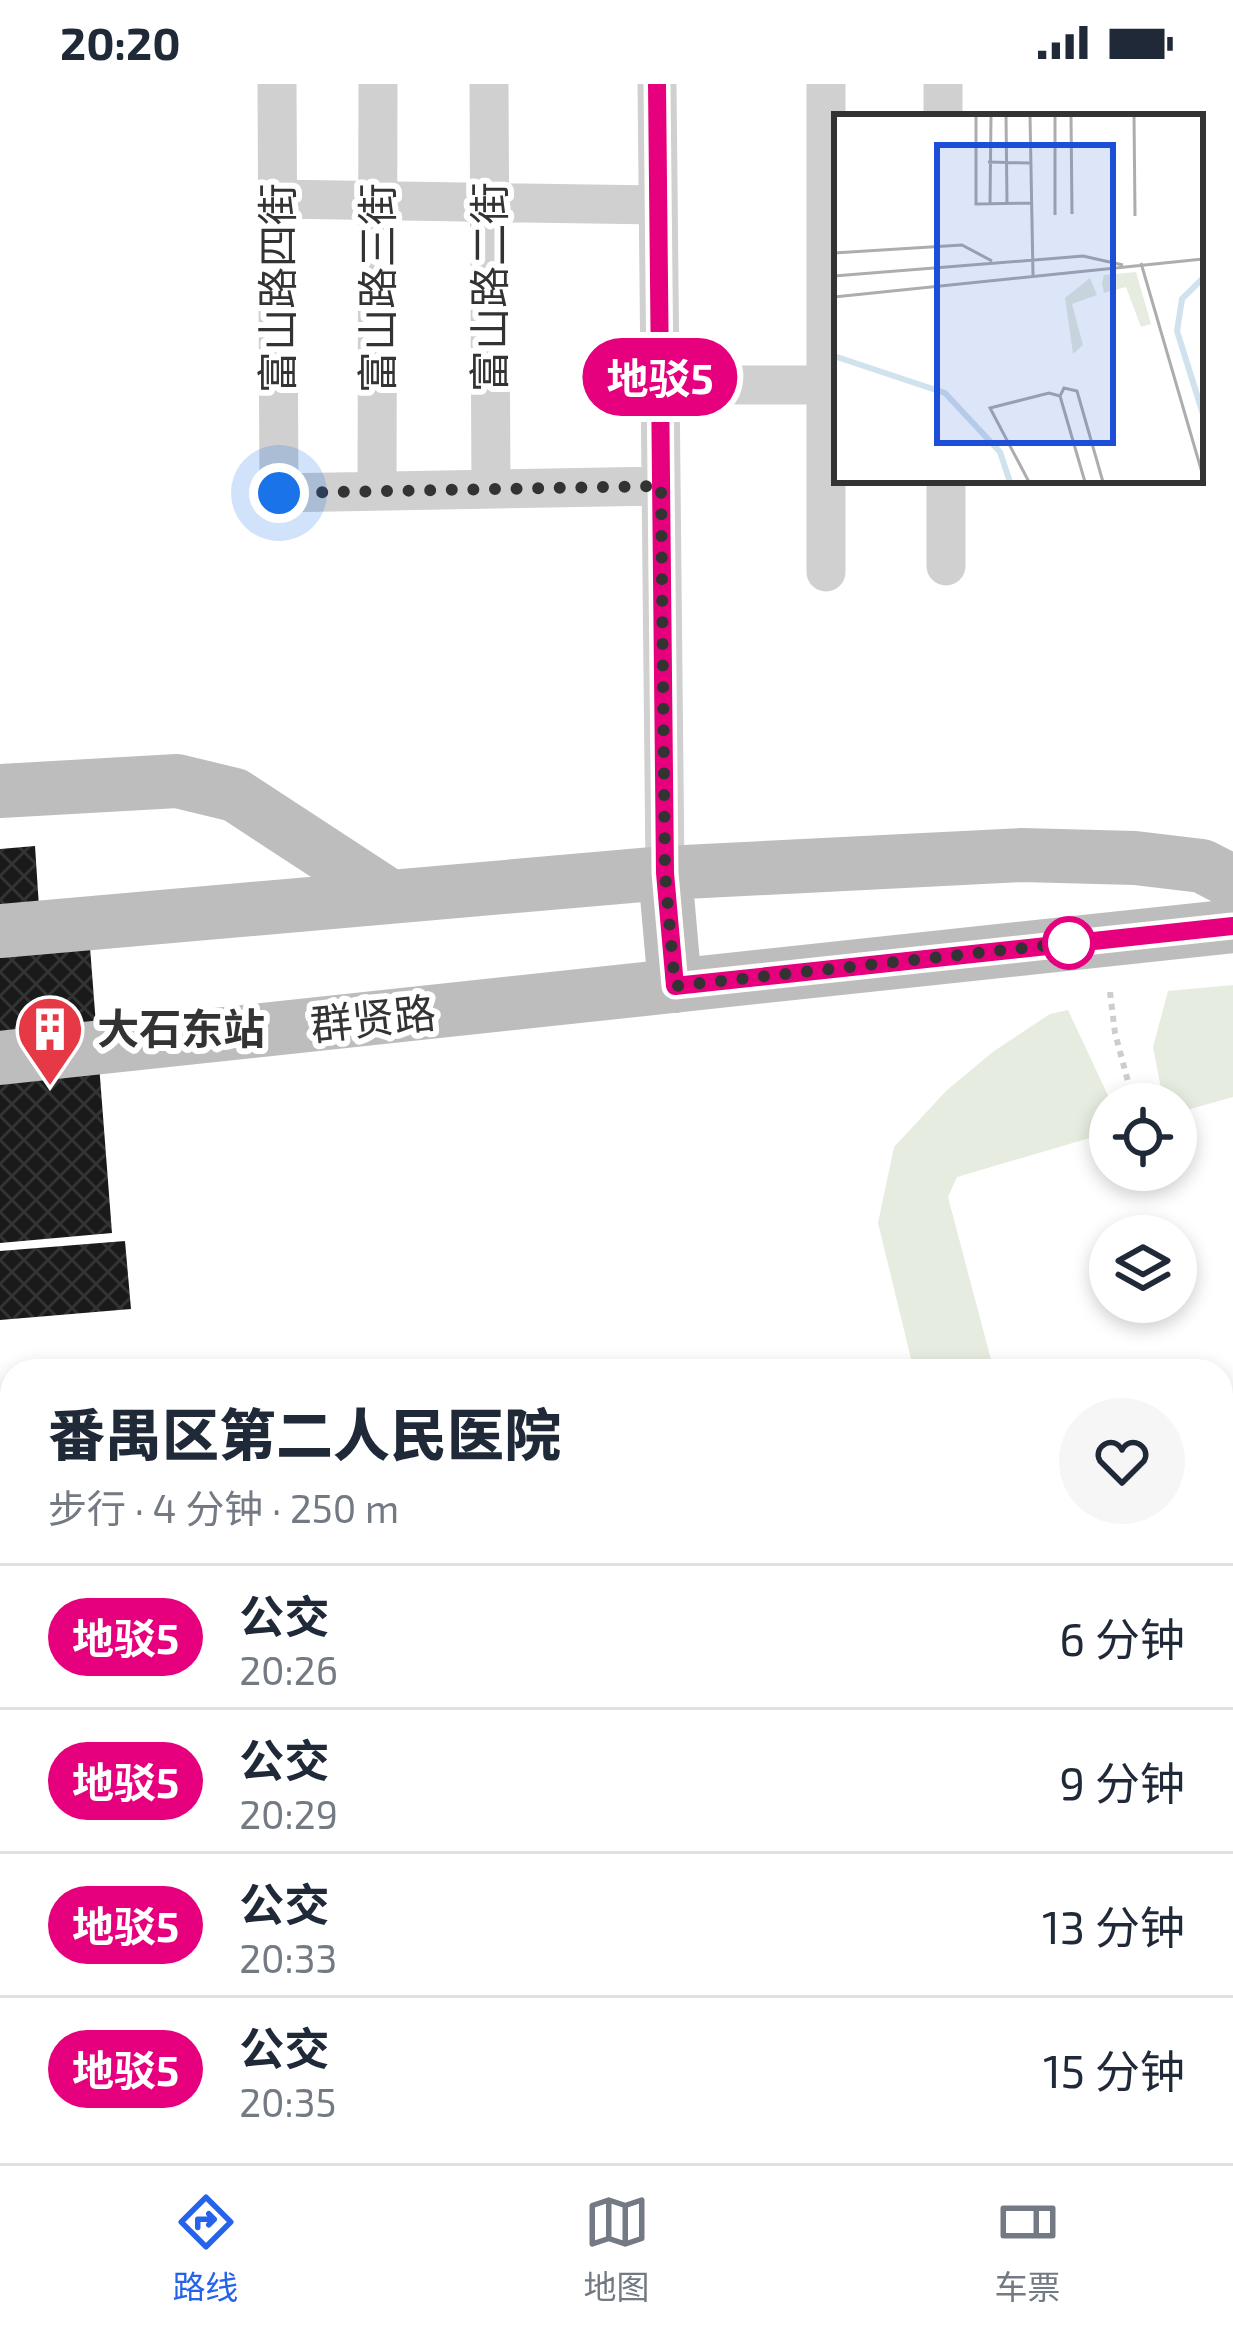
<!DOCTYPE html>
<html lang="zh">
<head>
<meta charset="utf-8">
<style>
	:root { --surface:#fff; --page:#f6f6f7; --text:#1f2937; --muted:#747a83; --line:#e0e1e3; --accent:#2563eb }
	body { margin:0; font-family:"Exo 2","Noto Sans SC",sans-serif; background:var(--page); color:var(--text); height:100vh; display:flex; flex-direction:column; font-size:45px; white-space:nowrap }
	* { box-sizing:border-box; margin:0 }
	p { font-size:39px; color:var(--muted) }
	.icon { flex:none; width:66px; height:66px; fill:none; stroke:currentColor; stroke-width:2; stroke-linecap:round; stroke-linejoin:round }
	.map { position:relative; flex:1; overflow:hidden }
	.panel { position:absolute; left:0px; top:1275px; width:1233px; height:804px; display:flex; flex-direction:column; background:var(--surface); border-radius:36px 36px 0 0; box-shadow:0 6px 18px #0003 }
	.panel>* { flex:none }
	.badge { padding:0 24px; border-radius:39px; font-size:42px; line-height:78px }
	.controls { position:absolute; left:1089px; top:999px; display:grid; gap:24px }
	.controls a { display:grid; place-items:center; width:108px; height:108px; border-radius:50%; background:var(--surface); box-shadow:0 6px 18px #0003; font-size:60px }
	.you { position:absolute; width:60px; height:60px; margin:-30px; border:9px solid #fff; border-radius:50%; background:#1a73e8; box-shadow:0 0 0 18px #1a73e833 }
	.map>.badge { position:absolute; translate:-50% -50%; box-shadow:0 0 0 6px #fff }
	.round { display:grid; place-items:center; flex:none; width:126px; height:126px; border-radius:63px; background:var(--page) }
	.headline { display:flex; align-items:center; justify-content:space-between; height:204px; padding:0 48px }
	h1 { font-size:57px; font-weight:800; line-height:90px }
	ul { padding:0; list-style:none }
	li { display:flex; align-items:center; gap:36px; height:144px; padding:0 48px; border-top:3px solid var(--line) }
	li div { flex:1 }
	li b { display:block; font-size:45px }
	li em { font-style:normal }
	li .badge { min-width:132px; font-weight:700; text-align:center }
	.status { display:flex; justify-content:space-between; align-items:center; height:84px; padding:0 60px; background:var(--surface); direction:ltr }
	.status svg { height:33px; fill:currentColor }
	.tabs { display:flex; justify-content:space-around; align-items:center; height:168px; border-top:3px solid var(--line); background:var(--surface); font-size:33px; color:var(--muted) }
	.tabs a { display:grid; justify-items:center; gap:6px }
	.tabs .active { color:var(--accent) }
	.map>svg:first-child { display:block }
	.green { fill:#e6ecdf }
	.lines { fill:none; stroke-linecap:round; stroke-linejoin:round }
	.stream { stroke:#cfe2ee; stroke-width:10 }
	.building { fill:url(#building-cross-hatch) }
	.path { stroke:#cdcdcd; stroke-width:6; stroke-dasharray:6 6; stroke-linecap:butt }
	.street { stroke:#d0d0d0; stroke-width:39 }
	.secondary { stroke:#bdbdbd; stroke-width:54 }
	.line-casing { stroke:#fff; stroke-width:27 }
	.line { stroke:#e6007e; stroke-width:18 }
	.walk { stroke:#333; stroke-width:12; stroke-dasharray:0 21.6 }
	.stop-dot { fill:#fff; stroke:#e6007e; stroke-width:6 }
	.labels { text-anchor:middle; stroke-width:12; stroke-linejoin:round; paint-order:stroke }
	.street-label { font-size:42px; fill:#333; stroke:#fff }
	.poi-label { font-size:42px; font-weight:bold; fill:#333; stroke:#fff; text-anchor:start }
	.inset-river { fill:none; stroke:#cfe2ee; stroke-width:6 }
	.inset-road { fill:none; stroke:#adadad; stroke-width:3 }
	.view { fill:#1d4ed8; fill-opacity:0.15; stroke:#1d4ed8; stroke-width:6 }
	.inset-edge { fill:none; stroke:#333; stroke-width:6 }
</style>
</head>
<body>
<div class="status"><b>20:20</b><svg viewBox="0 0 49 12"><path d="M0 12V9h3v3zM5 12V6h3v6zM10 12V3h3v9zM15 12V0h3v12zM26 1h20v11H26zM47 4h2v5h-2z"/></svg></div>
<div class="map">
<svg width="1233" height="2079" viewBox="0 0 1233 2079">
	<defs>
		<pattern id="building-cross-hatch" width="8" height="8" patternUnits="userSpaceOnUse" patternTransform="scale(3)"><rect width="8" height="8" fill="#1a1a1a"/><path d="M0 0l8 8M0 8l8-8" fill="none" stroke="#333"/></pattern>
	</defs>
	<rect width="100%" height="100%" fill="#fff"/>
	<path class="green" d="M 1233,901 L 1233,1013 L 1176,1029 L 1176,1020 L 1164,1020 L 1153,963 L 1168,907 Z
		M 1068,926 L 1112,1020 L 1110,1048 L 957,1093 L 948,1113 L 994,1287 L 914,1287 L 878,1139 L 894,1063 L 947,1006 L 994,967 L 1050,930 Z"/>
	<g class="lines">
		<path class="stream" d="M 0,1705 L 12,1709
			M 383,2067 L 392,2079"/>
	</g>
	<path class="building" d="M 35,762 L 39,823 L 0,826 L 0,765 Z
		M 89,850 L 112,1149 L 0,1159 L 0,858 Z
		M 125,1157 L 131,1225 L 0,1236 L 0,1167 Z
		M 1233,1375 L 1233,1554 L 1221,1557 L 1221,1378 Z
		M 1233,1667 L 1233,1790 L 1221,1794 L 1221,1670 Z"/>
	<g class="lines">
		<path class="path" d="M 1110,908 L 1115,949 L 1134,1020"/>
		<path class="street" d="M 277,0 L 279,409 L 661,402
			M 489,0 L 491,405
			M 657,0 L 665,789
			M 826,0 L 826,488
			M 943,0 L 943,33
			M 278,115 L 658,121
			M 660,301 L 837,301
			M 946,396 L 946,482
			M 377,407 L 378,0
			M 531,2067 L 539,2079
			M 952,2067 L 955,2079
			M 1082,2067 L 1086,2079"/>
		<path class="secondary" d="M 0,707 L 177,697 L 235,711 L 388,811
			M 665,789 L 675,902
			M 0,847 L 665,789 L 1022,771 L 1135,774 L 1202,782 L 1233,798
			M 0,974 L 1233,842"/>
	</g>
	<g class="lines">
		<defs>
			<path id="line" d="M 657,0 L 665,789 L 675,902 L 1233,842"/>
		</defs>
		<use href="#line" class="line-casing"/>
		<use href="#line" class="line"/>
		<path class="walk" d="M 279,409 L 661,402 L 665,789 L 675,902 L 1069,859"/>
	</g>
	<defs>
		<symbol id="building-pin" viewBox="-11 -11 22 30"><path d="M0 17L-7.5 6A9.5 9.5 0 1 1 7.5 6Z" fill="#e63946" stroke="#fff"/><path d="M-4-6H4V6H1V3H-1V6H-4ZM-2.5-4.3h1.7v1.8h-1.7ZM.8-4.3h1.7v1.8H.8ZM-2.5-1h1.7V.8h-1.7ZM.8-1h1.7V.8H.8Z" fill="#fff"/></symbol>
	</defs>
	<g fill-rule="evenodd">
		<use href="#building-pin" x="12" y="907" width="76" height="104"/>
	</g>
	<circle class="stop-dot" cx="1069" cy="859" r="24"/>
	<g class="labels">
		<g class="street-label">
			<text transform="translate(490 203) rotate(-90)" y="15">富山路二街</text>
			<text transform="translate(278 204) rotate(-90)" y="15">富山路四街</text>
			<text transform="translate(378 204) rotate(-90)" y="15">富山路三街</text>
			<text transform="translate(373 935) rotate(-6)" y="15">群贤路</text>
		</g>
		<g class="poi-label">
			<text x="97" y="960">大石东站</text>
		</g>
	</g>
	<g transform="translate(834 30)">
		<rect width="369" height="369" fill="#fff"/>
		<path d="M 302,158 L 317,210 L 307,213 L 292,173 L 270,179 L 268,169 L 270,161 ZM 256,164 L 263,181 L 238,190 L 249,231 L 239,240 L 231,184 Z" fill="#e6ecdf"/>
		<path class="inset-river" d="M 369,164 L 348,185 L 343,217 L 369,300M 0,242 L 111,279 L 166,338 L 176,368"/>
		<path class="inset-road" d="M 142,1 L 142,90 L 197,89M 172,1 L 173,89M 196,1 L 199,161M 221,1 L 221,101M 237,1 L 238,100M 300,1 L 301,102M 154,48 L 197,49M 156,90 L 157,1M 0,139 L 128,131 L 158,147M 307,149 L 369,362M 0,162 L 249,142 L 289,151M 0,183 L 369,145M 369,187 L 369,227M 226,282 L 230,274 L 243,277 L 269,368M 195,368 L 156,294 L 215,279 L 226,282 L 251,368"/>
		<path class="view" d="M 103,31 L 279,31 L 279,329 L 103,329 Z"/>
		<rect width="369" height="369" class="inset-edge"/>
	</g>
</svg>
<div class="controls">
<a><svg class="icon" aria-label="locate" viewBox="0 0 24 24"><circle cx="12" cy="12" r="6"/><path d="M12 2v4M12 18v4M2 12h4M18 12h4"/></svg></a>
<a><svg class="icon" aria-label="layers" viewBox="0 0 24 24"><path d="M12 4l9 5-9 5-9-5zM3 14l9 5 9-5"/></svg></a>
</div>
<div class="you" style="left:279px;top:409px"></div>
<b class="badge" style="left:660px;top:293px;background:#e6007e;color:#fff">地驳5</b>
<section class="panel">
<div class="headline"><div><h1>番禺区第二人民医院</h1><p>步行 · 4 分钟 · 250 m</p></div><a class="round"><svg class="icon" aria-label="heart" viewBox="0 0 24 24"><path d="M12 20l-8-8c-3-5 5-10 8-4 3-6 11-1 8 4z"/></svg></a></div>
<ul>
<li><span class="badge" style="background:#e6007e;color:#fff">地驳5</span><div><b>公交</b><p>20:26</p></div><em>6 分钟</em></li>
<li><span class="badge" style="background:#e6007e;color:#fff">地驳5</span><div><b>公交</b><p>20:29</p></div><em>9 分钟</em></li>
<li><span class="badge" style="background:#e6007e;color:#fff">地驳5</span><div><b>公交</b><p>20:33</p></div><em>13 分钟</em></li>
<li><span class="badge" style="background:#e6007e;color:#fff">地驳5</span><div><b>公交</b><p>20:35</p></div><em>15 分钟</em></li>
</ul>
</section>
</div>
<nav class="tabs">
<a class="active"><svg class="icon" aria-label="directions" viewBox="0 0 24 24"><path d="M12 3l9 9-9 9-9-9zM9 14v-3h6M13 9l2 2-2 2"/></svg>路线</a>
<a><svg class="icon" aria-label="map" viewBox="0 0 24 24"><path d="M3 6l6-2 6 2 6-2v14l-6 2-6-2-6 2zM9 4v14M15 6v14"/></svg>地图</a>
<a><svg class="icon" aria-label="tickets" viewBox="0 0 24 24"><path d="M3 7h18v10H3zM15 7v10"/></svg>车票</a>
</nav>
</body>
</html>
